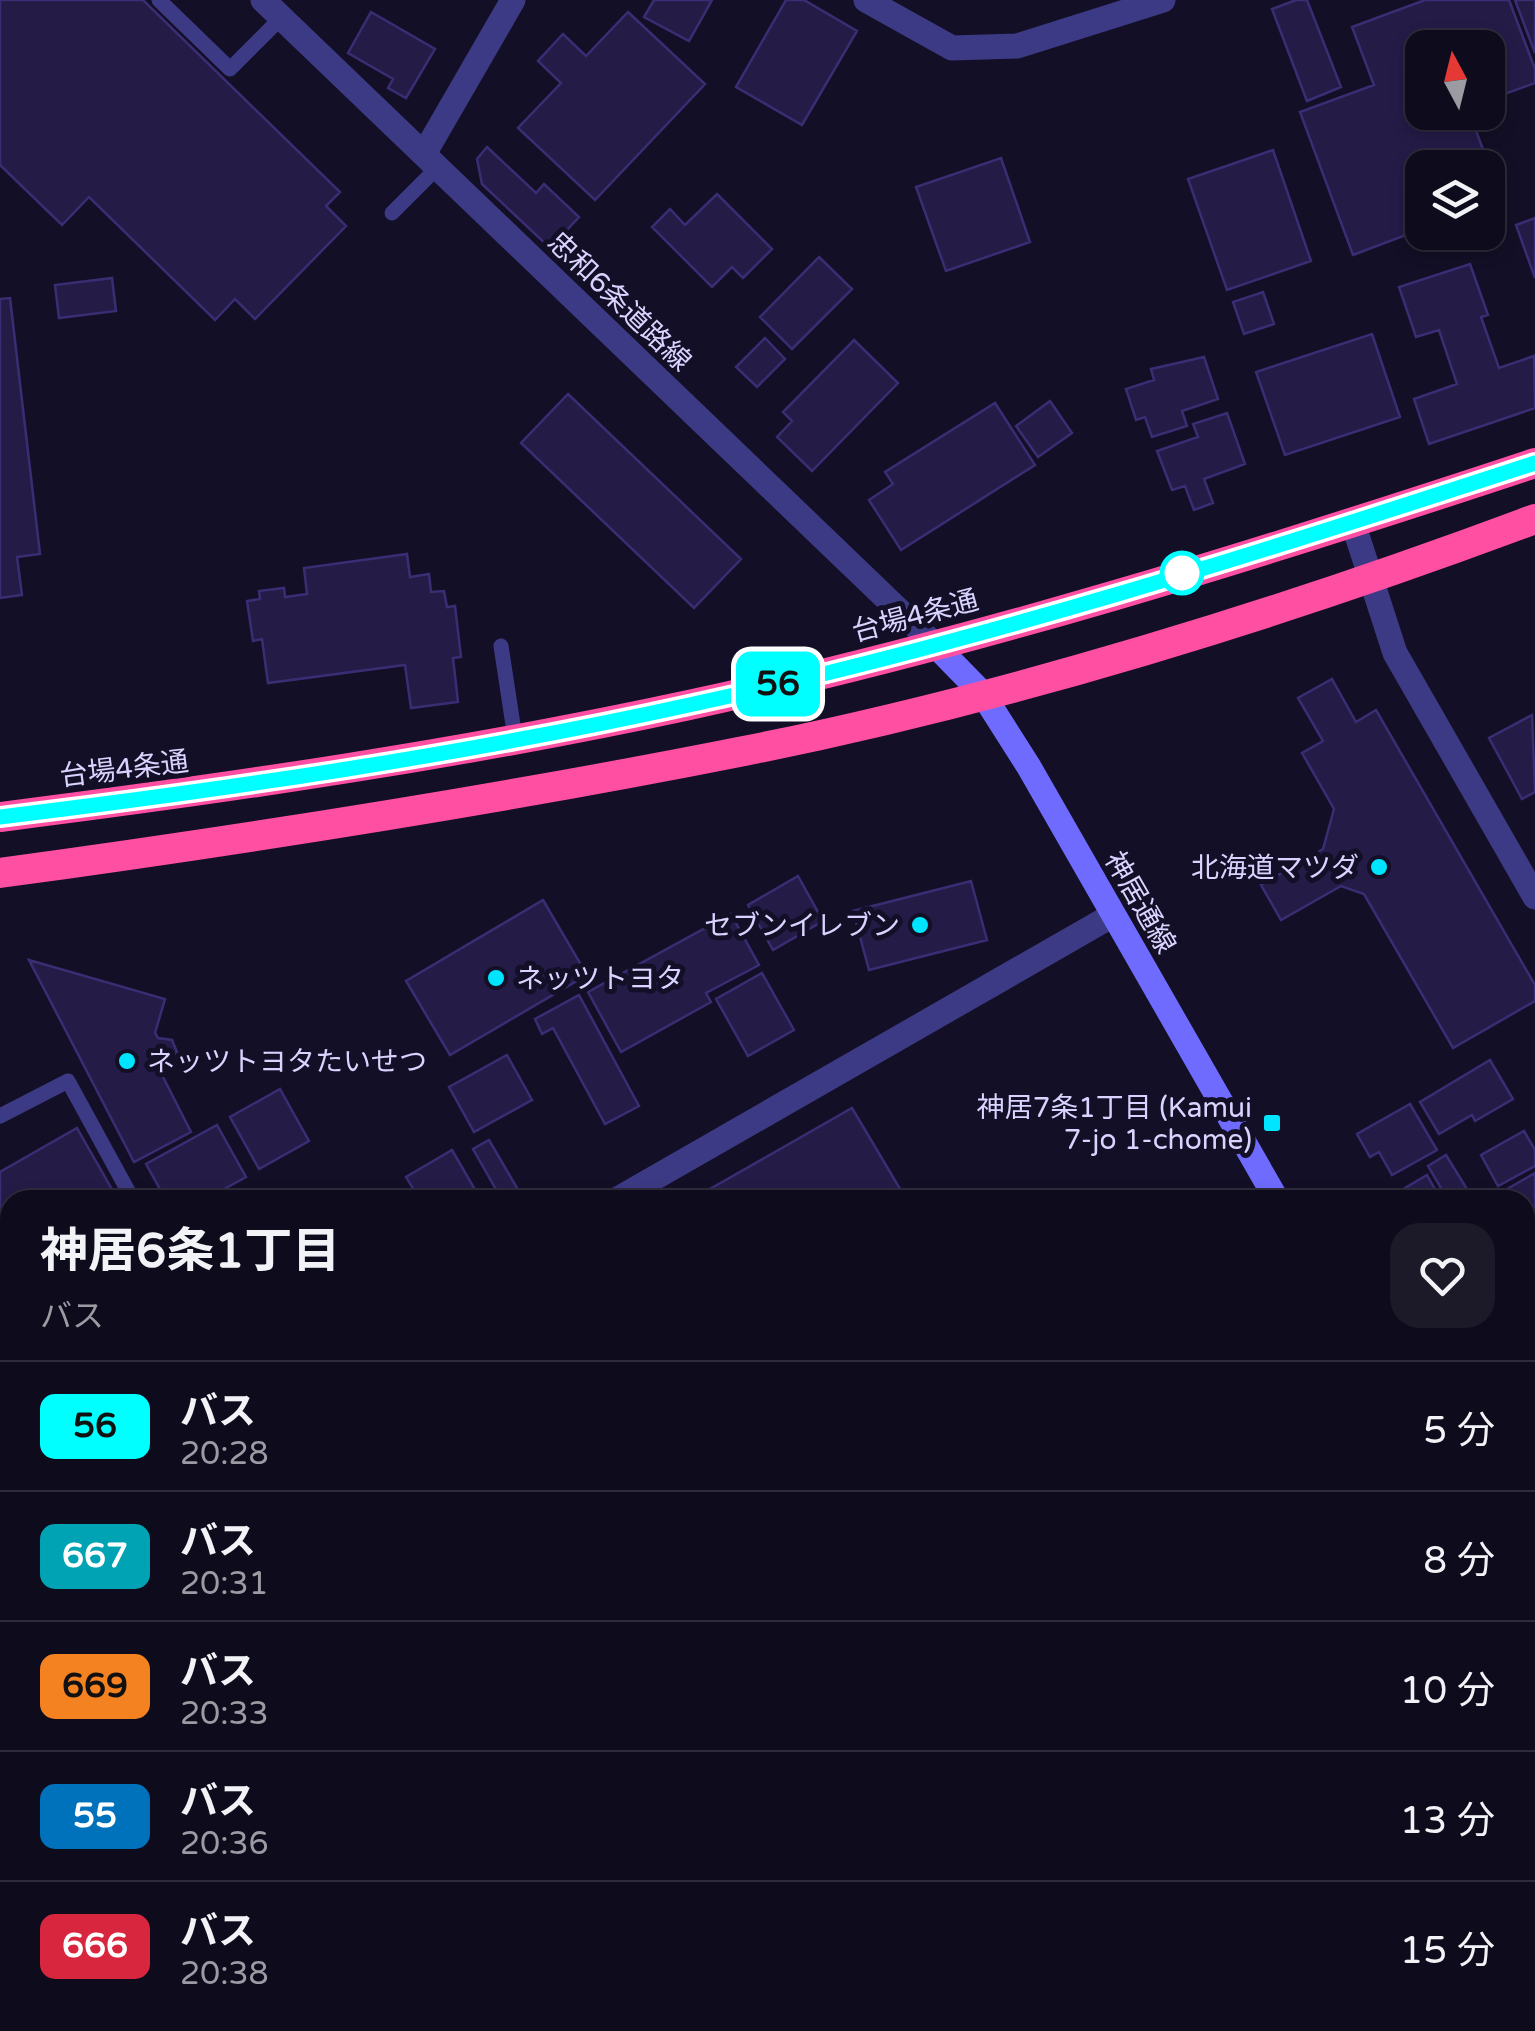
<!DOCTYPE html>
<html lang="ja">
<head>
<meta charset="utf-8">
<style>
	:root { --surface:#0e0b1c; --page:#1c1929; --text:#f1f3f6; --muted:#9b9ba3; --line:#2e2b3b }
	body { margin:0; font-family:"Varela Round","Noto Sans JP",sans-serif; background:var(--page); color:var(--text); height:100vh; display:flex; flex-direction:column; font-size:38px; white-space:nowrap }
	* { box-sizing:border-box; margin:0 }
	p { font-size:32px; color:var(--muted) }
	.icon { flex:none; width:55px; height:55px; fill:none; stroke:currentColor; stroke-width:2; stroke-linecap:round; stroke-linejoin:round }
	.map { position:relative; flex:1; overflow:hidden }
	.details { position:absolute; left:0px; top:1190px; width:1535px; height:842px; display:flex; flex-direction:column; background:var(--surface); border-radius:30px 30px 0 0; box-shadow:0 5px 15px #0003,0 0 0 2px var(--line) }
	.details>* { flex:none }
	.badge { padding:0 20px; border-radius:15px; font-size:35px; line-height:65px }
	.needle { width:65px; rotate:353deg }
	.fabs { position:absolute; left:1405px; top:30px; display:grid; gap:20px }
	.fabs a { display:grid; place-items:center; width:100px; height:100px; border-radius:20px; background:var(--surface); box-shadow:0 5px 15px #0003,0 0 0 2px var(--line); font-size:50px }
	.map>.badge { position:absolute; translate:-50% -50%; box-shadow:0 0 0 5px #fff }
	.round { display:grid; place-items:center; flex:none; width:105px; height:105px; border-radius:30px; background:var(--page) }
	.summary { display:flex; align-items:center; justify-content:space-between; height:170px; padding:0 40px }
	h1 { font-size:48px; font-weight:700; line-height:75px }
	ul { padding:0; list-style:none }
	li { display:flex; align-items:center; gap:30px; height:130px; padding:0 40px; border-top:2px solid var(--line) }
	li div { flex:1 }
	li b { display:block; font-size:38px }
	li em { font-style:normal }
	li .badge { min-width:110px; font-weight:700; text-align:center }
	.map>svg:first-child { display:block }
	.green { fill:#12302f }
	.building { fill:#241b47; stroke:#3b2d73; stroke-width:2.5 }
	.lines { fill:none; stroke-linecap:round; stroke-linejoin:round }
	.lane { stroke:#3d3a85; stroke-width:15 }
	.street { stroke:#3d3a85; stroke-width:25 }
	.secondary { stroke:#6f6bff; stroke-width:25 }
	.highway { stroke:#ff4fa3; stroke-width:30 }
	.line-casing { stroke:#fff; stroke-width:22 }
	.line { stroke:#0ff; stroke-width:15 }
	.stop-dot { fill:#fff; stroke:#0ff; stroke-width:5 }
	.poi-dot { fill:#00e5ff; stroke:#130f26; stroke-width:4 }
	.labels { text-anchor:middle; stroke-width:10; stroke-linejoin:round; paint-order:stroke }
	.street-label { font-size:28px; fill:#d9d4ff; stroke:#130f26 }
	.poi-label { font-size:28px; fill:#d9d4ff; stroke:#130f26; text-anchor:end }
</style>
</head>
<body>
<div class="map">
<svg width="1535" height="2031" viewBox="0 0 1535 2031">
	<rect width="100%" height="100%" fill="#130f26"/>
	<path class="green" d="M 190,2022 L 374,2022 L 379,2031 L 175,2031 Z"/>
	<path class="building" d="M 0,0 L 143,0 L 340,192 L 326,206 L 346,226 L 255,319 L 235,299 L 215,320 L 89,197 L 62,225 L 0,165 Z
		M 654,0 L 712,0 L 689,41 L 644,17 Z
		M 786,0 L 804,0 L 857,31 L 802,125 L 736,87 Z
		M 1296,0 L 1307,0 L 1341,87 L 1307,101 L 1272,9 Z
		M 1425,0 L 1509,0 L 1535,69 L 1535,83 L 1488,100 L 1488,48 L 1422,48 L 1422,112 L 1469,112 L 1502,200 L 1488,206 L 1488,168 L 1422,168 L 1422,229 L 1353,255 L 1300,112 L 1374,85 L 1352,27 Z
		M 1515,0 L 1535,0 L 1535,53 Z
		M 371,12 L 435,49 L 406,98 L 388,88 L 393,79 L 348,53 Z
		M 628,12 L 705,84 L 595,200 L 518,128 L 561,83 L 538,61 L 563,34 L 586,56 Z
		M 487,147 L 536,193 L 544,184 L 579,217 L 550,248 L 482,184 L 477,159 Z
		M 1273,150 L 1311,261 L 1227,290 L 1188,179 Z
		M 1001,158 L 1030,242 L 946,271 L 916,187 Z
		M 717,194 L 772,249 L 743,278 L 732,267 L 712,287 L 652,227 L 670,209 L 685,225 Z
		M 1535,218 L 1535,278 L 1516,225 Z
		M 819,257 L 852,289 L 792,349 L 760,317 Z
		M 1470,264 L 1488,315 L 1481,317 L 1499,368 L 1534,356 L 1535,408 L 1429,444 L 1414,399 L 1457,384 L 1439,330 L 1416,337 L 1399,287 Z
		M 112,278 L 116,311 L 59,318 L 55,285 Z
		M 1263,292 L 1274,324 L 1244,334 L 1233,302 Z
		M 10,298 L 40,554 L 17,557 L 22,595 L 0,598 L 0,299 Z
		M 1372,334 L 1400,417 L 1285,455 L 1256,372 Z
		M 765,338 L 785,359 L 757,387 L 736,367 Z
		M 854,340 L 898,383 L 812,471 L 777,437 L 792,421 L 783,412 Z
		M 1204,357 L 1218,399 L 1182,411 L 1187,426 L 1152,437 L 1145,417 L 1136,420 L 1126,389 L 1154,380 L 1151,369 Z
		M 568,394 L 741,559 L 694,608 L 521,443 Z
		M 1050,401 L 1072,433 L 1038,457 L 1016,426 Z
		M 995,403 L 1035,465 L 901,550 L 869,500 L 893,484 L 885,472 Z
		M 1227,413 L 1245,464 L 1204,479 L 1213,503 L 1194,510 L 1185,486 L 1172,490 L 1157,451 L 1198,437 L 1193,424 Z
		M 407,554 L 410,577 L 429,574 L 431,592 L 444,591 L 447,607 L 455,606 L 461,657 L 453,658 L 458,702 L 411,708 L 405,665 L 268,683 L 262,639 L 253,641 L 247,601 L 260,599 L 259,591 L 284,588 L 285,597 L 307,594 L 304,568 Z
		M 1332,679 L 1356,722 L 1376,710 L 1535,985 L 1535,1001 L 1453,1048 L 1364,894 L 1341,886 L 1281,920 L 1261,885 L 1323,849 L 1334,809 L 1302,753 L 1323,741 L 1298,698 Z
		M 1532,715 L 1535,792 L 1522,799 L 1489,738 Z
		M 798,876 L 823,921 L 773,950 L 748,905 Z
		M 971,881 L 987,940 L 869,970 L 853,911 Z
		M 543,900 L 587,975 L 450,1055 L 406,981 Z
		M 731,914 L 759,965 L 706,993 L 711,1002 L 621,1052 L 588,992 Z
		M 29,960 L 165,999 L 155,1033 L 158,1038 L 172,1040 L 177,1052 L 159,1069 L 191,1132 L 134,1162 Z
		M 762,973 L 794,1030 L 748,1056 L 716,999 Z
		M 579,995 L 639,1106 L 605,1124 L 553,1028 L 542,1034 L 535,1019 Z
		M 507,1055 L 532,1100 L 474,1132 L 449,1087 Z
		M 1490,1060 L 1513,1099 L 1475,1121 L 1472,1115 L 1439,1134 L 1420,1102 Z
		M 280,1089 L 309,1141 L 259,1169 L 230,1117 Z
		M 1410,1104 L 1437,1150 L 1392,1175 L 1379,1152 L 1370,1157 L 1357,1134 Z
		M 852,1108 L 903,1194 L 918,1200 L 716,1200 L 710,1189 Z
		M 217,1125 L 246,1177 L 204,1200 L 166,1200 L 146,1164 Z
		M 77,1128 L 118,1200 L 10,1200 L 10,1301 L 0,1307 L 0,1172 Z
		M 1524,1131 L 1535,1150 L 1535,1166 L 1498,1186 L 1481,1155 Z
		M 489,1140 L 524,1200 L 502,1200 L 473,1149 Z
		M 452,1150 L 481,1200 L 420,1200 L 406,1177 Z
		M 1446,1155 L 1467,1189 L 1448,1200 L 1428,1166 Z
		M 1535,1173 L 1535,1211 L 1525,1217 L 1525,1200 L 1506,1200 L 1502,1192 Z
		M 1427,1175 L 1441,1200 L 1392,1200 L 1390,1197 Z
		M 1535,1222 L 1535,1291 L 1525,1297 L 1525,1228 Z
		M 10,1325 L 10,1462 L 0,1468 L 0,1331 Z
		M 1535,1335 L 1535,1374 L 1529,1378 L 1535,1388 L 1535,1406 L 1525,1412 L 1525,1341 Z
		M 1535,1446 L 1535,1510 L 1529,1514 L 1525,1507 L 1525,1452 Z
		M 10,1598 L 10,1640 L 0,1622 L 0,1603 Z
		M 0,1802 L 10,1821 L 10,1836 L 0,1841 Z
		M 10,1862 L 10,1911 L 0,1893 L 0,1867 Z
		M 10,1951 L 10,1996 L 0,2002 L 0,1957 Z
		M 26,2022 L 62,2022 L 66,2031 L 9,2031 Z
		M 79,2022 L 144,2022 L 149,2031 L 84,2031 Z
		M 433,2022 L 496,2022 L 501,2031 L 438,2031 Z
		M 794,2022 L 836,2022 L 841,2031 L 798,2031 Z
		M 980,2022 L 1042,2022 L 1047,2031 L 969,2031 Z
		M 1049,2022 L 1100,2022 L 1104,2030 L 1054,2031 Z
		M 1221,2022 L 1293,2022 L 1297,2031 L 1225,2031 Z
		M 1344,2022 L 1412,2022 L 1397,2031 L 1348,2031 Z"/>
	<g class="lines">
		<path class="lane" d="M 159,0 L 230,69 L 281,18
			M 392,213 L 438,167
			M 501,646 L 515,738
			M 0,1116 L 68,1081 L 133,1200"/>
		<path class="street" d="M 263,0 L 936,646
			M 866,0 L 952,48 L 1017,46 L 1163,0
			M 424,154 L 513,0
			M 1353,523 L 1395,653 L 1535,897
			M 616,1200 L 1113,915
			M 0,1557 L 10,1551
			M 1525,1559 L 1535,1553
			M 398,2022 L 403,2031
			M 764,2022 L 769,2031
			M 1133,2022 L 1138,2031
			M 1499,2022 L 1504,2031
			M 671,2031 L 685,2022"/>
		<path class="secondary" d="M 936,646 L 982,693 L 1029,767 L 1277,1200
			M 1525,1632 L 1535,1649"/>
		<path class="highway" d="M 0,817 C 230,788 462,754 689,705 C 975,643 1257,555 1535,463
			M 0,873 C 249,839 497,800 744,751 C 1006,699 1284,613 1535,519"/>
	</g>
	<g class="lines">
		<defs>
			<path id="line" d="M 0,817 C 230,789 462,755 689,705 C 975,643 1257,554 1535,463"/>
		</defs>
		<use href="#line" class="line-casing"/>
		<use href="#line" class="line"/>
	</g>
	<circle class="stop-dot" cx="1182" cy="573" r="20"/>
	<g class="poi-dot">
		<circle cx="1379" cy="867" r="10"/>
		<circle cx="920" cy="925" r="10"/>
		<circle cx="496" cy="978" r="10"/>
		<circle cx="127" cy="1061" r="10"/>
		<rect x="1262" y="1113" width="20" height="20" rx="5"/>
	</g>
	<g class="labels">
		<g class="street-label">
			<text transform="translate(620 301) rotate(44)" y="10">忠和6条道路線</text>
			<text transform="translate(915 615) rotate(-15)" y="10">台場4条通</text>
			<text transform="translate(124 768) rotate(-7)" y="10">台場4条通</text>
			<text transform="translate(1141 902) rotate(60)" y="10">神居通線</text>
		</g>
		<g class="poi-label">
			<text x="1359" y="877">北海道マツダ</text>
			<text x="900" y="935">セブンイレブン</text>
			<text x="516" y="988" text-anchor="start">ネッツトヨタ</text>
			<text x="147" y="1071" text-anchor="start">ネッツトヨタたいせつ</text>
			<text x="1252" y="1117">神居7条1丁目 (Kamui<tspan x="1252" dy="32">7-jo 1-chome)</tspan></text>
		</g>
	</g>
</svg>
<div class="fabs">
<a><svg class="needle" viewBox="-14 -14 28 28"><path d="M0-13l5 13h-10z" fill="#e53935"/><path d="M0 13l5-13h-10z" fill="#9b9ba3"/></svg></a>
<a><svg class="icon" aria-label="layers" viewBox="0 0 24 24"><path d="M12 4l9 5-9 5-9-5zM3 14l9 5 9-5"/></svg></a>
</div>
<b class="badge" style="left:778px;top:684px;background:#0ff;color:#111">56</b>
<section class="details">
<div class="summary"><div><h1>神居6条1丁目</h1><p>バス</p></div><a class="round"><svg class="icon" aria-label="heart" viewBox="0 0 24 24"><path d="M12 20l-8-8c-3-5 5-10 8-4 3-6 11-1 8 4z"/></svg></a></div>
<ul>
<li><span class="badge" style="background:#0ff;color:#111">56</span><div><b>バス</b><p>20:28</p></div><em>5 分</em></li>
<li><span class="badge" style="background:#00a3b4;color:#fff">667</span><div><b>バス</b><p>20:31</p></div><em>8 分</em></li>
<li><span class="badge" style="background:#f58220;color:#111">669</span><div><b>バス</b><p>20:33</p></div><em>10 分</em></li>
<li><span class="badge" style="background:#0072bc;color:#fff">55</span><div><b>バス</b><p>20:36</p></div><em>13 分</em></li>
<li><span class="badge" style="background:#d7263d;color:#fff">666</span><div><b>バス</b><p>20:38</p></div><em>15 分</em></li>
</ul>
</section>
</div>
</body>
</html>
